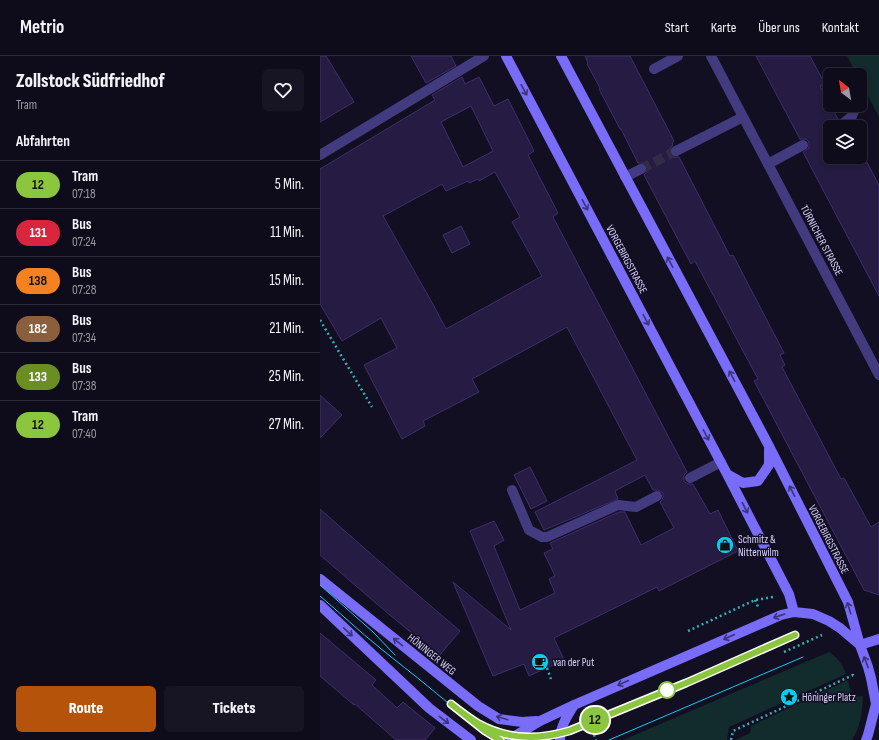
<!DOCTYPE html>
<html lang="de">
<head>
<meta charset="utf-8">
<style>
	:root { --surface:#0e0b1a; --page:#171423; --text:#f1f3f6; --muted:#9b9ba2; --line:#2e2b39; --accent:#b45309 }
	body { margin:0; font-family:"Sofia Sans Condensed",sans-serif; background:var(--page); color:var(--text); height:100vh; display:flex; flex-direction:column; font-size:15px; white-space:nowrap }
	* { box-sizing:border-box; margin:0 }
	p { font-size:13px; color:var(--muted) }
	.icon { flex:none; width:22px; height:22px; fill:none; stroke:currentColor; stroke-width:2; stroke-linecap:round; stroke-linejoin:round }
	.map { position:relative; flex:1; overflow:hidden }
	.side { display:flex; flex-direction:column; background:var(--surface); width:320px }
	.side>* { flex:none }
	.badge { padding:0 8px; border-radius:13px; font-size:14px; line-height:26px }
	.needle { width:26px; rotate:329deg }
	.controls { position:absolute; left:503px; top:12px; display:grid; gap:8px }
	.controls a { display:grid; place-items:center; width:44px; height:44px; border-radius:6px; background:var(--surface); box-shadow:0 2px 6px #0003,0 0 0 1px var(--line); font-size:20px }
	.map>.badge { position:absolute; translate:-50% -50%; box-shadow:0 0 0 2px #fff }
	h2 { padding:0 16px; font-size:15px; line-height:36px }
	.round { display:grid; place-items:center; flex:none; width:42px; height:42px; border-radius:6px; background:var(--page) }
	.summary { display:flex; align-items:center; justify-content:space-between; height:68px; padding:0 16px }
	h1 { font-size:19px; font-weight:800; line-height:30px }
	.cta { display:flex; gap:8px; margin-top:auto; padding:8px 16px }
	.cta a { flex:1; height:46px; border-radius:6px; background:var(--accent); color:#fff; font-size:16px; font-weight:800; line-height:46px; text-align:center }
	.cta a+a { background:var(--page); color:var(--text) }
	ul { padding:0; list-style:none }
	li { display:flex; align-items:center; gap:12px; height:48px; padding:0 16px; border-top:1px solid var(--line) }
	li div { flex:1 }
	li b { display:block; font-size:15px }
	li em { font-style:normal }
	li .badge { min-width:44px; font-weight:700; text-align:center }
	header { display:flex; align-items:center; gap:24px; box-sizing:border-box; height:56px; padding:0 20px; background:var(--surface); border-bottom:1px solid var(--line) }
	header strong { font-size:19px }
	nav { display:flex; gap:22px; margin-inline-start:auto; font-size:14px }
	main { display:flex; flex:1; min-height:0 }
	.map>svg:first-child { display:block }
	.green { fill:#122b2c }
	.building { fill:#261b42; stroke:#3f2e6d; fill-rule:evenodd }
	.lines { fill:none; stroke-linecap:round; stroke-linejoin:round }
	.street-tunnel { stroke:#312c43; stroke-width:10; stroke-dasharray:10 5; stroke-linecap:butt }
	.path { stroke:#33afaf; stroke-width:2.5; stroke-dasharray:2 3; stroke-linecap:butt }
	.lane { stroke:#423b7f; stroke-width:10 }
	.street { stroke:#423b7f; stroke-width:10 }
	.secondary { stroke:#786cf9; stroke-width:10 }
	.tram { stroke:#0accf1; stroke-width:1 }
	.oneway { stroke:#3b3478 }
	.line-casing { stroke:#fff; stroke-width:9 }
	.line { stroke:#8cc63f; stroke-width:6 }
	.stop-dot { fill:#fff; stroke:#8cc63f; stroke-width:2 }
	.labels { text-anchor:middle; stroke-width:3; stroke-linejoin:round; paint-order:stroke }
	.street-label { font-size:11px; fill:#d9d1fd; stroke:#130f22 }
	.poi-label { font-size:11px; fill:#d9d1fd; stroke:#130f22; text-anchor:start }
</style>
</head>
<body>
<header>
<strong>Metrio</strong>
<nav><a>Start</a><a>Karte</a><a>Über uns</a><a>Kontakt</a></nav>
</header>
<main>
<section class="side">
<div class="summary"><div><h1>Zollstock Südfriedhof</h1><p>Tram</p></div><a class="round"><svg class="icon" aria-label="heart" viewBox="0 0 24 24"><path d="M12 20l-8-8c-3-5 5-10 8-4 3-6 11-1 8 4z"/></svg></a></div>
<h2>Abfahrten</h2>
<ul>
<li><span class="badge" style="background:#8cc63f;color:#111">12</span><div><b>Tram</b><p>07:18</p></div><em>5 Min.</em></li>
<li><span class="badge" style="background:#d7263d;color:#fff">131</span><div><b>Bus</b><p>07:24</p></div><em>11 Min.</em></li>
<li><span class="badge" style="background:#f58220;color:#111">138</span><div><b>Bus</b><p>07:28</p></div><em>15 Min.</em></li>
<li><span class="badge" style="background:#8b5e3c;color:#fff">182</span><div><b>Bus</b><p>07:34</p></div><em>21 Min.</em></li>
<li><span class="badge" style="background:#6b8e23;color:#fff">133</span><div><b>Bus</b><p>07:38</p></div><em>25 Min.</em></li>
<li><span class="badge" style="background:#8cc63f;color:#111">12</span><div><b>Tram</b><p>07:40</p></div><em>27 Min.</em></li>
</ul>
<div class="cta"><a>Route</a><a>Tickets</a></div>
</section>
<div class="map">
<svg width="559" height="684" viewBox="0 0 559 684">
	<rect width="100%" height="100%" fill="#130f22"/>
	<path class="green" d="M 527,0 L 559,0 L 559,61 L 540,25 L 540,19 L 537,19 Z
		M 509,596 C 517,602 523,608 526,618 L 409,671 L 407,684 L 303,684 Z
		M 528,624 L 532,641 L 543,640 C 542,657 541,669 532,684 L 415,684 L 430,677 L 431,670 Z"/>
	<path class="building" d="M 0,0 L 6,0 L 34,46 L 0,66 Z
		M 91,0 L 131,0 L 136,10 L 106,27 Z
		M 265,0 L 310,0 L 354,85 L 352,87 L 353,89 L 350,92 L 350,98 L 353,101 L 359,101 L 410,200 L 413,199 L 464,297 L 460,299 L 465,309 L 462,311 L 521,423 L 524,422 L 551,471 L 559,466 L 559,539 L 544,534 L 434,325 L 438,323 L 375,205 L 371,208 L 324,119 L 326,117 L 327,114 L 327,110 L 322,107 L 318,107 L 301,73 L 300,73 L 279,33 L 280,32 L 267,8 L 268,7 Z
		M 436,0 L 490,0 L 505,28 L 500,30 L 518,63 L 515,67 L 515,71 L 510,71 L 510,101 L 538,101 L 540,104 L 540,93 L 559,129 L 559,240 L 483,96 L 489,92 L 489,86 L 486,83 L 480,83 Z
		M 142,21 L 145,28 L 159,21 L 174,50 L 188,43 L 214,95 L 208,99 L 238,157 L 233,161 L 367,416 L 364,419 L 364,425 L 366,427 L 369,428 L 373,428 L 390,458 L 398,454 L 418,495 L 339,535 L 337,531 L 234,582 L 244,604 L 209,620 L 204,608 L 173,620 L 133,526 L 191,574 L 150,475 L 174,465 L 184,484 L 174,490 L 200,554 L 235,537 L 229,523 L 235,520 L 224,497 L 233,493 L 230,487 L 299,456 L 305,456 L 321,489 L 354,472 L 340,446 L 342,444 L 343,441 L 343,437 L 338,434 L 333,434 L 325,419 L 295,435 L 298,443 L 224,474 L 215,456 L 317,404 L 247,271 L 152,323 L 159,336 L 103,365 L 105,370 L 82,383 L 44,309 L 77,292 L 61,262 L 22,285 L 0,248 L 0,113 L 115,44 L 112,39 ZM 151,50 L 173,95 L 143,111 L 121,66 ZM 175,116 L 200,161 L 192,166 L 222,220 L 126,273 L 114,250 L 63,160 L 122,128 L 126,135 L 148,125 L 149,127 L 158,123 L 159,125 Z
		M 141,170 L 150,188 L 132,197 L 123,179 Z
		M 0,339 L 22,359 L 0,382 Z
		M 210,411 L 227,445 L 211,453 L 194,419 Z
		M 0,453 L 85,528 L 140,575 L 119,600 L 64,554 L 0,499 Z
		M 0,577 L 56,624 L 52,629 L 77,652 L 83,646 L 115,672 L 105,684 L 76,684 L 35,648 L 34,649 L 0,620 Z"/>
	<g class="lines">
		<path class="street-tunnel" d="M 321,113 L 356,95"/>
		<path class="path" d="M 0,264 L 52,351
			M 435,544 L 439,553
			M 368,575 L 435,544 L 453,541
			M 464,596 L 502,579
			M 227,612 L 231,623
			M 267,660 L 276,684
			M 273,678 L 280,675
			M 411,684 L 413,675 L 533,619 L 533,621"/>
		<path class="lane" d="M 334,13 L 358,0
			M 521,69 L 532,60 L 537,49
			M 0,99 L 164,0
			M 448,108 L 483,89
			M 370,422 L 401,406
			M 192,434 L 209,474 L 222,481 L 227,481 L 298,449 L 316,451 L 337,440"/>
		<path class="street" d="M 391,0 L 559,319
			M 356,95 L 423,61
			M 305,121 L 321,113"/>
		<path class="secondary" d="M 186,0 L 407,418 L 469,538 L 474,556
			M 241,0 L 449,390 L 528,546 L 540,589 L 548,611 L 551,622 L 556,648 L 548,679 L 546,684
			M 407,418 L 423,427 L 438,425 L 449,409 L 449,393
			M 0,523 L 158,650 L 179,663 L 202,666 L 216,665
			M 0,549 L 109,652 L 151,684
			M 540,589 L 559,583
			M 188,684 L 220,665 L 254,649 L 461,559 L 474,556 L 493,558 L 509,565 L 520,572 L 540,589
			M 240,684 C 240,671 247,660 254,649"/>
		<path class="tram" d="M 0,529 L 53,576 L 75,599
			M 0,540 C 20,557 39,575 60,592 C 76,605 93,618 110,632 C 127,646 151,667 172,674 C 200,684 222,684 249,675 L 366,627 L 475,579
			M 165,675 L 180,684
			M 289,684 L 483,601"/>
	</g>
	<defs><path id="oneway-shaft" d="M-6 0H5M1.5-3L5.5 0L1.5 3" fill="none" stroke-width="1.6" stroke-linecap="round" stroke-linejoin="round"/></defs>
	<g class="oneway">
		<use href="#oneway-shaft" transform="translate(204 34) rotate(62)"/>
		<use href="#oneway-shaft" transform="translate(265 149) rotate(62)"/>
		<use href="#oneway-shaft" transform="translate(350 206) rotate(-118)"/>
		<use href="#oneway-shaft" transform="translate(326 264) rotate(62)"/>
		<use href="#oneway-shaft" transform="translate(412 320) rotate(-118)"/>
		<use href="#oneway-shaft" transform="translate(386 379) rotate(62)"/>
		<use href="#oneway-shaft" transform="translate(472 435) rotate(-117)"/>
		<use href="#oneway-shaft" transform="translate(425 452) rotate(63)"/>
		<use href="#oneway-shaft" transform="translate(529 552) rotate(-107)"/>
		<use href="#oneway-shaft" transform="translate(459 560) rotate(161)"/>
		<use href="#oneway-shaft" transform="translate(28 576) rotate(43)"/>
		<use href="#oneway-shaft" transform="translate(409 581) rotate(156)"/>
		<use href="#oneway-shaft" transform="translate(78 586) rotate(-141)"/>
		<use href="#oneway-shaft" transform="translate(546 606) rotate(-111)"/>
		<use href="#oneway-shaft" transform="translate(303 627) rotate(156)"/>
		<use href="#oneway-shaft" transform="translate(182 662) rotate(-163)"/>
		<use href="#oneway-shaft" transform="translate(124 664) rotate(37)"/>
	</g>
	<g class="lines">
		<defs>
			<path id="line" d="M 180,684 L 165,675 L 131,648 C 140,655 149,662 159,668 C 188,684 218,684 249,675 L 366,627 L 475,579"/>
		</defs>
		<use href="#line" class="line-casing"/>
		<use href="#line" class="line"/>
	</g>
	<defs>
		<symbol id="shop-disc" viewBox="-11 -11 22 22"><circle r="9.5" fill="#0accf1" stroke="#130f22"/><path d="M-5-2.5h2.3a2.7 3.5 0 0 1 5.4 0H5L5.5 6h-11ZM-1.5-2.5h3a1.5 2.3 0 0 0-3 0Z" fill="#111"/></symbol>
		<symbol id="cafe-disc" viewBox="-11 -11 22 22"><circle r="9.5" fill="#0accf1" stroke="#130f22"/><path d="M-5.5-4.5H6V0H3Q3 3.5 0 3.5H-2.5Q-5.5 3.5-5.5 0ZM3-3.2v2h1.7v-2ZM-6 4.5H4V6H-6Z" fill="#111"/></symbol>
		<symbol id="sight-disc" viewBox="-11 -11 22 22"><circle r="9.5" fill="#0accf1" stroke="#130f22"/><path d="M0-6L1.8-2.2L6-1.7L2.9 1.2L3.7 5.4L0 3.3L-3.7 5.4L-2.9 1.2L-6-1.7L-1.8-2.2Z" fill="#111"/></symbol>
	</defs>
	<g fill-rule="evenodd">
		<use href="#shop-disc" x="395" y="479" width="20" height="20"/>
		<use href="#cafe-disc" x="210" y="596" width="20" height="20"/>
		<use href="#sight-disc" x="459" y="631" width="20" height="20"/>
	</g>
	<circle class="stop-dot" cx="347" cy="634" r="8"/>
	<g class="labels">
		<g class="street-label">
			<text transform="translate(502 184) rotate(62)" y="4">TÜRNICHER STRASSE</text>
			<text transform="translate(307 203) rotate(62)" y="4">VORGEBIRGSTRASSE</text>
			<text transform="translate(509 483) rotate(63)" y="4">VORGEBIRGSTRASSE</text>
			<text transform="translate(112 598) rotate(39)" y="4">HÖNINGER WEG</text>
		</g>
		<g class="poi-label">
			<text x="418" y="487">Schmitz &amp;<tspan x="418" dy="13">Nittenwilm</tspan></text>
			<text x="233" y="610">van der Put</text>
			<text x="482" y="645">Höninger Platz</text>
		</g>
	</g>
</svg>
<div class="controls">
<a><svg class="needle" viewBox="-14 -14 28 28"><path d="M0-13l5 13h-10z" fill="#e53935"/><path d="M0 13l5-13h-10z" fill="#9b9ba2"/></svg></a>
<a><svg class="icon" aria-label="layers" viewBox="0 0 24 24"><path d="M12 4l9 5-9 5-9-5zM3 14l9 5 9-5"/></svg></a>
</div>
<b class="badge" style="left:275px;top:664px;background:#8cc63f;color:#111">12</b>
</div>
</main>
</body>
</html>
